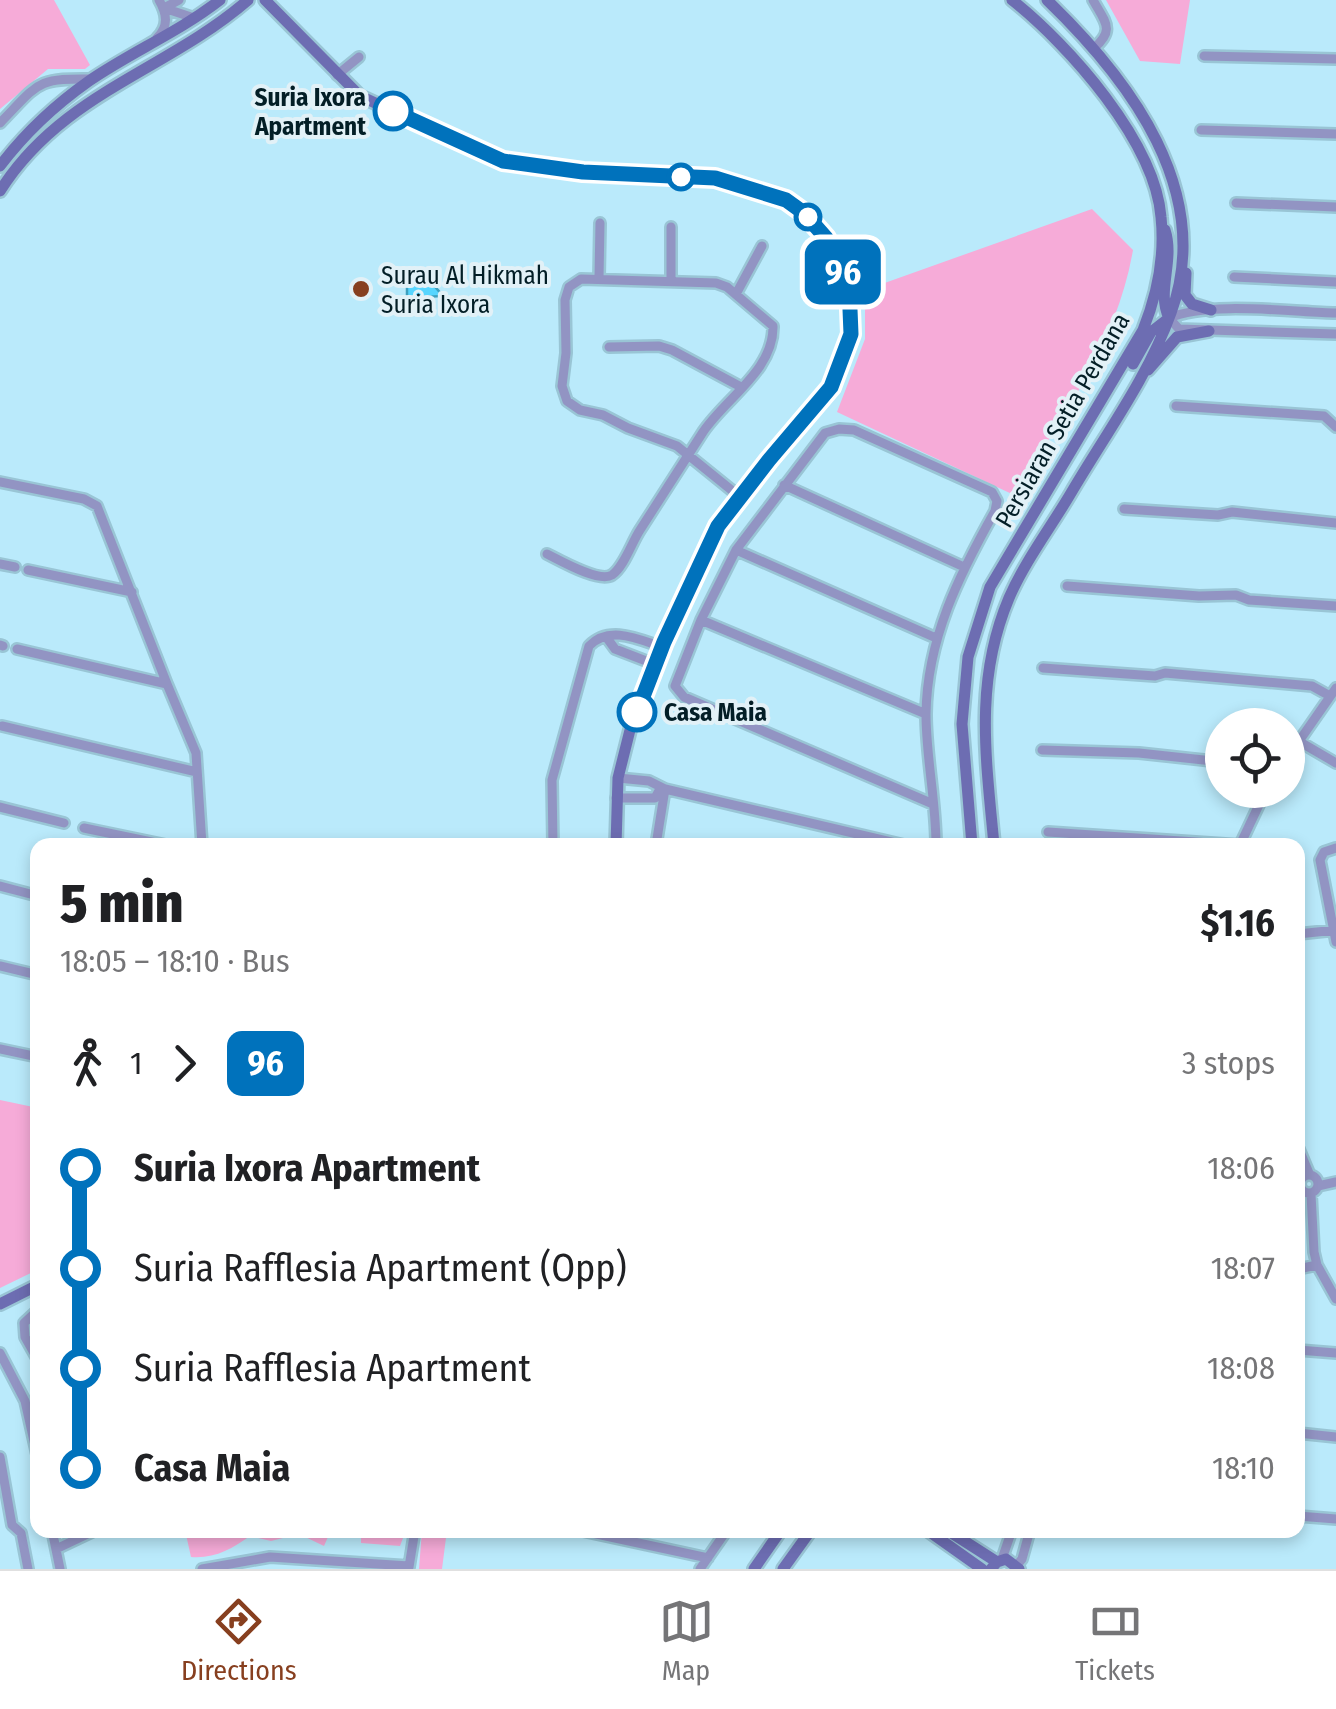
<!DOCTYPE html>
<html lang="en">
<head>
<meta charset="utf-8">
<style>
	:root { --surface:#fff; --page:#f2f2f2; --text:#202124; --muted:#757577; --line:#e0e0e0; --accent:#873f1f }
	body { margin:0; font-family:"Fira Sans Condensed",sans-serif; background:var(--page); color:var(--text); height:100vh; display:flex; flex-direction:column; font-size:38px; white-space:nowrap }
	* { box-sizing:border-box; margin:0 }
	p { font-size:32px; color:var(--muted) }
	.icon { flex:none; width:55px; height:55px; fill:none; stroke:currentColor; stroke-width:2; stroke-linecap:round; stroke-linejoin:round }
	.map { position:relative; flex:1; overflow:hidden }
	.side { position:absolute; left:30px; top:838px; width:1275px; height:700px; display:flex; flex-direction:column; background:var(--surface); border-radius:20px; box-shadow:0 5px 15px #0003 }
	.side>* { flex:none }
	.badge { padding:0 20px; border-radius:15px; font-size:35px; line-height:65px }
	.controls { position:absolute; left:1205px; top:708px; display:grid; gap:20px }
	.controls a { display:grid; place-items:center; width:100px; height:100px; border-radius:50%; background:var(--surface); box-shadow:0 5px 15px #0003; font-size:50px }
	.map>.badge { position:absolute; translate:-50% -50%; box-shadow:0 0 0 5px #fff }
	.legs { display:flex; align-items:center; gap:15px; height:110px; padding:0 30px; font-size:32px }
	.legs p { margin-inline-start:auto }
	.headline { display:flex; align-items:center; justify-content:space-between; height:170px; padding:0 30px }
	h1 { font-size:55px; font-weight:800; line-height:75px }
	ul { padding:0 30px; list-style:none }
	li { display:flex; align-items:center; gap:35px; height:100px; font-size:38px }
	li i { display:grid; place-items:center; width:15px; height:100%; margin:0 12px; background:currentColor }
	li i::after { content:''; width:25px; height:25px; margin:-12px; border:8px solid; border-radius:50%; background:var(--surface) }
	li p { margin-inline-start:auto }
	li:first-child i { background:linear-gradient(#0000 50%,currentColor 0) }
	li:last-child i { background:linear-gradient(currentColor 50%,#0000 0) }
	.menu { display:flex; justify-content:space-around; align-items:center; height:140px; border-top:2px solid var(--line); background:var(--surface); font-size:28px; color:var(--muted) }
	.menu a { display:grid; justify-items:center; gap:5px }
	.menu .active { color:var(--accent) }
	.map>svg:first-child { display:block }
	.green { fill:#f6abd8 }
	.water { fill:#56d5fe; stroke:#3d9ebd; stroke-width:2.5 }
	.lines { fill:none; stroke-linecap:round; stroke-linejoin:round }
	.street-casing { stroke:#99c5d5; stroke-width:14 }
	.secondary-casing { stroke:#99c5d5; stroke-width:16 }
	.street { stroke:#9294c3; stroke-width:9 }
	.secondary { stroke:#6d6db2; stroke-width:11 }
	.line-1-casing { stroke:#fff; stroke-width:22 }
	.line-1 { stroke:#0072bc; stroke-width:15 }
	.stop-1-dot { fill:#fff; stroke:#0072bc; stroke-width:5 }
	.poi-dot { fill:#873f1f; stroke:#e2f1f7; stroke-width:4 }
	.labels { text-anchor:middle; stroke-width:8; stroke-linejoin:round; paint-order:stroke }
	.stop-label { font-size:25px; font-weight:bold; fill:#031e26; stroke:#e2f1f7; text-anchor:end }
	.poi-label { font-size:25px; fill:#031e26; stroke:#e2f1f7; text-anchor:start }
	.street-label { font-size:25px; fill:#031e26; stroke:#e2f1f7 }
</style>
</head>
<body>
<div class="map">
<svg width="1336" height="1569" viewBox="0 0 1336 1569">
	<rect width="100%" height="100%" fill="#baeafb"/>
	<path class="green" d="M 0,0 L 54,0 L 90,65 L 85,69 L 48,69 L 0,109 Z
		M 1106,0 L 1190,0 L 1180,64 L 1140,61 Z
		M 1092,209 L 1133,250 C 1117,343 1063,416 1014,495 L 837,412 L 865,339 L 865,290 Z
		M 0,1100 L 38,1108 L 37,1270 L 0,1288 Z
		M 185,1530 L 331,1530 L 324,1546 L 299,1534 L 271,1541 L 250,1536 C 232,1549 214,1559 191,1557 Z
		M 361,1530 L 406,1530 L 400,1546 L 361,1543 Z
		M 422,1530 L 447,1530 L 442,1569 L 419,1569 Z"/>
	<path class="water" d="M 424,274 L 443,296 L 407,298 L 407,283 Z"/>
	<g class="lines">
		<defs>
			<path id="street" d="M 1093,0 C 1105,22 1116,30 1093,49
				M 164,8 L 194,18
				M 164,8 L 179,0
				M 157,38 C 169,26 167,14 159,0
				M 1204,56 L 1336,59
				M 337,75 L 359,57
				M 0,123 C 39,83 35,78 93,79
				M 1201,130 L 1336,134
				M 1236,203 L 1336,207
				M 1234,277 L 1336,282
				M 599,278 L 600,223
				M 671,280 L 671,227
				M 736,294 L 762,246
				M 1336,313 C 1292,312 1208,301 1169,318 L 1179,329 L 1336,334
				M 609,347 L 659,346 L 672,350 L 741,387
				M 1176,406 L 1324,416 L 1336,427
				M 0,482 L 84,499 L 97,506 L 167,684
				M 784,485 L 964,567
				M 1124,509 L 1218,515 L 1232,512 L 1336,523
				M 736,550 L 936,638
				M 547,554 C 561,561 599,583 612,575 C 624,567 632,542 640,530 C 661,497 682,465 703,432 C 726,398 774,370 773,326 L 727,287 L 716,283 L 581,279 L 569,287 L 565,300 L 566,353 L 562,386 L 567,401 L 580,410 L 603,415 L 628,428 L 677,446 L 740,497
				M 0,564 L 15,567
				M 28,570 L 132,592
				M 1067,586 L 1199,596 L 1236,595 L 1249,600 L 1336,606
				M 701,620 L 926,714
				M 607,638 L 615,649 L 654,664
				M 0,645 L 3,646
				M 17,649 L 167,684 L 196,753 L 202,845
				M 1043,668 L 1155,676 L 1165,673 L 1312,686 L 1330,696
				M 2,726 L 197,772
				M 1300,742 L 1336,763
				M 1042,750 L 1139,753 L 1222,762
				M 1288,757 L 1336,688
				M 618,778 L 649,781 L 665,789 L 656,845
				M 665,789 L 904,845
				M 616,798 L 655,798 L 660,789
				M 933,804 L 684,697 L 675,686 L 701,620 L 736,550 L 825,433 L 839,429 L 854,430 L 992,492 L 997,501 L 995,511 C 959,575 927,639 926,714 C 926,757 936,801 936,845
				M 0,807 L 64,823
				M 84,828 L 166,845
				M 1048,832 L 1240,845 L 1266,790
				M 553,845 L 552,780 L 589,646 C 609,625 638,639 662,647
				M 1336,848 L 1324,852 L 1320,860 L 1336,942
				M 0,886 L 38,896
				M 1298,934 L 1336,930
				M 0,966 L 38,975
				M 0,1049 L 38,1057
				M 1298,1147 L 1309,1173
				M1300 1184a9 9 0 1 1 18 0a9 9 0 1 1-18 0Z
				M 1318,1186 L 1336,1182
				M 1311,1194 L 1314,1252 L 1317,1265 L 1336,1299
				M 1298,1269 L 1317,1265
				M 38,1310 L 24,1323 L 25,1337 L 38,1360
				M 1298,1350 L 1336,1353
				M 0,1353 L 25,1401 L 38,1459
				M 1298,1433 L 1336,1437
				M 0,1457 L 12,1525 L 21,1533 L 28,1569
				M 1298,1516 L 1336,1519
				M 52,1530 L 60,1569
				M 578,1530 L 708,1558
				M 56,1549 L 96,1530
				M 1002,1559 L 1012,1530
				M 1017,1565 L 1022,1559 L 1030,1530
				M 409,1567 L 415,1530
				M 202,1569 L 270,1557 L 409,1566
				M 700,1569 L 727,1530"/>
			<path id="secondary" d="M 265,0 L 360,96 L 493,157 L 583,172 L 715,178 L 786,200 L 804,213 L 826,238 L 849,285 L 851,334 L 831,387 L 769,459 L 719,526 L 654,664 L 630,730 L 618,778 L 616,845
				M 0,166 C 25,133 55,105 89,81 C 131,52 179,32 220,0
				M 0,191 C 62,93 166,71 248,0
				M 1165,230 C 1175,261 1156,291 1169,318
				M 1186,273 L 1185,295 L 1192,304 L 1211,310
				M 1133,364 L 1151,332 L 1169,318
				M 1148,370 L 1177,337 L 1209,331
				M 972,845 L 962,724 L 968,657 L 990,587 L 1143,330 C 1157,295 1165,255 1161,217 C 1155,142 1069,45 1012,0
				M 994,845 C 986,758 974,681 1009,598 C 1025,561 1051,527 1071,493 C 1105,435 1148,377 1171,313 C 1215,192 1130,80 1047,0
				M 0,1304 L 38,1285
				M 927,1530 L 982,1569
				M 947,1530 L 997,1562
				M 754,1569 L 781,1530
				M 783,1569 L 811,1530
				M 991,1569 L 997,1562 L 1006,1559 L 1019,1569"/>
		</defs>
		<use href="#street" class="street-casing"/>
		<use href="#secondary" class="secondary-casing"/>
		<use href="#street" class="street"/>
		<use href="#secondary" class="secondary"/>
	</g>
	<g class="lines">
		<defs>
			<path id="line-1" d="M 393,111 L 503,161 L 583,172 L 715,178 L 786,200 L 804,213 L 826,238 L 849,285 L 851,334 L 831,387 L 769,460 L 718,526 L 664,642 L 637,712"/>
		</defs>
		<use href="#line-1" class="line-1-casing"/>
		<use href="#line-1" class="line-1"/>
	</g>
	<g class="stop-1-dot">
		<circle cx="393" cy="111" r="18"/>
		<circle cx="681" cy="177" r="12"/>
		<circle cx="808" cy="217" r="12"/>
		<circle cx="637" cy="712" r="18"/>
	</g>
	<circle class="poi-dot" cx="361" cy="289" r="10"/>
	<g class="labels">
		<g class="stop-label">
			<text x="366" y="106">Suria Ixora<tspan x="366" dy="29">Apartment</tspan></text>
			<text x="664" y="721" text-anchor="start">Casa Maia</text>
		</g>
		<g class="poi-label">
			<text x="381" y="284">Surau Al Hikmah<tspan x="381" dy="29">Suria Ixora</tspan></text>
		</g>
		<g class="street-label">
			<text transform="translate(1062 420) rotate(-60)" y="9">Persiaran Setia Perdana</text>
		</g>
	</g>
</svg>
<div class="controls">
<a><svg class="icon" aria-label="locate" viewBox="0 0 24 24"><circle cx="12" cy="12" r="6"/><path d="M12 2v4M12 18v4M2 12h4M18 12h4"/></svg></a>
</div>
<b class="badge" style="left:843px;top:272px;background:#0072bc;color:#fff">96</b>
<section class="side">
<div class="headline"><div><h1>5 min</h1><p>18:05 – 18:10 · Bus</p></div><b>$1.16</b></div>
<div class="legs"><svg class="icon" aria-label="walk" viewBox="0 0 24 24"><circle cx="13" cy="4" r="2"/><path d="M13 8l-2 6 4 7M11 14l-3 7M7 12l3-4h3l4 4"/></svg>1<svg class="icon" aria-label="forward" viewBox="0 0 24 24"><path d="M9 5l7 7-7 7"/></svg><b class="badge" style="background:#0072bc;color:#fff">96</b><p>3 stops</p></div>
<ul>
<li><i style="color:#0072bc"></i><b>Suria Ixora Apartment</b><p>18:06</p></li>
<li><i style="color:#0072bc"></i><span>Suria Rafflesia Apartment (Opp)</span><p>18:07</p></li>
<li><i style="color:#0072bc"></i><span>Suria Rafflesia Apartment</span><p>18:08</p></li>
<li><i style="color:#0072bc"></i><b>Casa Maia</b><p>18:10</p></li>
</ul>
</section>
</div>
<nav class="menu">
<a class="active"><svg class="icon" aria-label="directions" viewBox="0 0 24 24"><path d="M12 3l9 9-9 9-9-9zM9 14v-3h6M13 9l2 2-2 2"/></svg>Directions</a>
<a><svg class="icon" aria-label="map" viewBox="0 0 24 24"><path d="M3 6l6-2 6 2 6-2v14l-6 2-6-2-6 2zM9 4v14M15 6v14"/></svg>Map</a>
<a><svg class="icon" aria-label="tickets" viewBox="0 0 24 24"><path d="M3 7h18v10H3zM15 7v10"/></svg>Tickets</a>
</nav>
</body>
</html>
